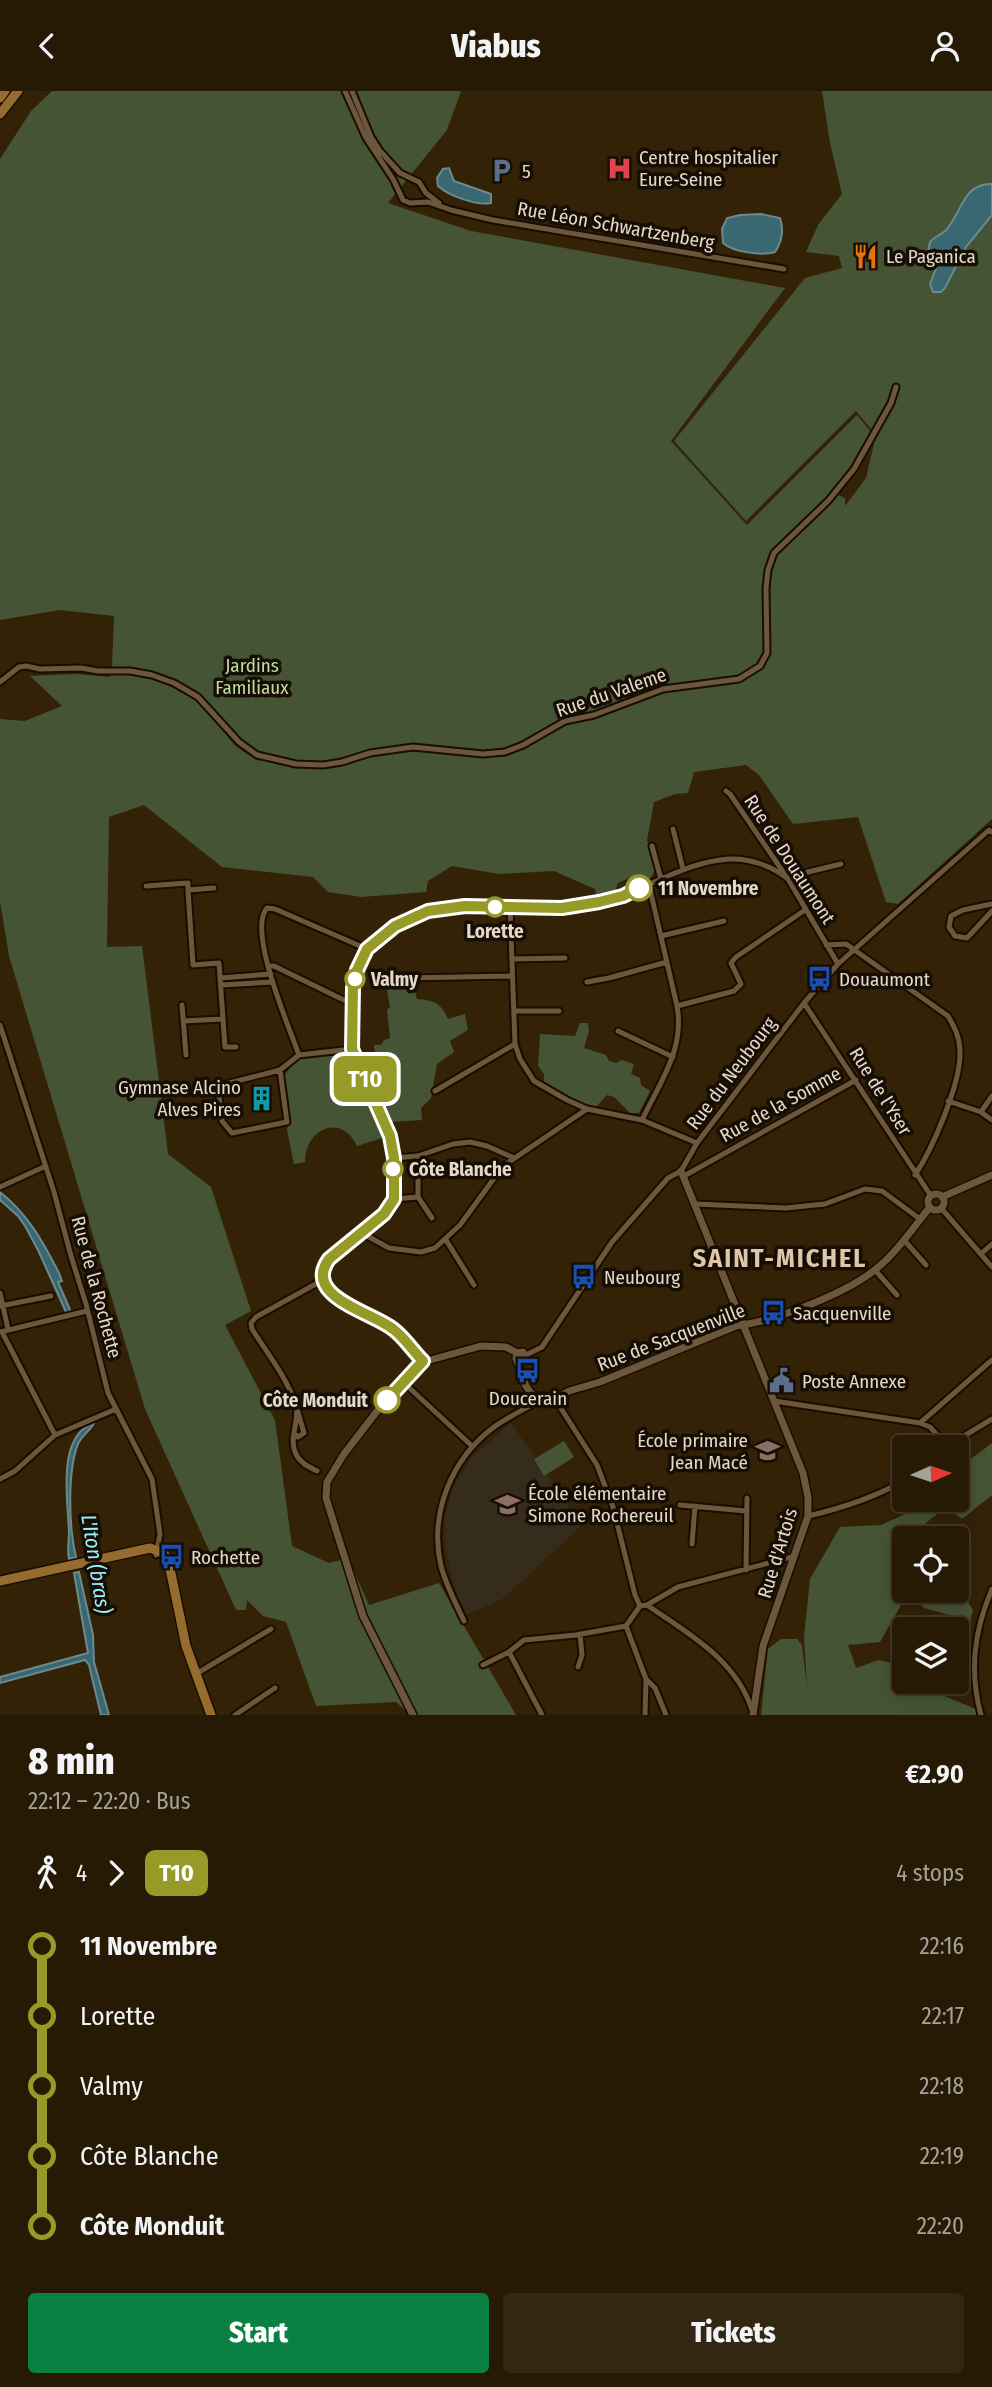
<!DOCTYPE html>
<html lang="en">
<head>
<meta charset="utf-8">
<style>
	:root { --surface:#271a05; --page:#332713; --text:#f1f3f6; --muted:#a4a19a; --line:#433827; --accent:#0b8043 }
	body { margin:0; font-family:"Fira Sans Condensed",sans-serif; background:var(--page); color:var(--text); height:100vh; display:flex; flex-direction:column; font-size:26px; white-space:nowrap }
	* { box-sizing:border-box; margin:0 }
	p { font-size:23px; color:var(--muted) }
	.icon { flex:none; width:38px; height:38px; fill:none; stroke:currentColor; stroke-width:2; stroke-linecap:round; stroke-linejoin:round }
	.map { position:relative; height:1624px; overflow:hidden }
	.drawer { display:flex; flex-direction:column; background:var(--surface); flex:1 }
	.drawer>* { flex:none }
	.badge { padding:0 14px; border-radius:10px; font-size:24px; line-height:46px }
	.needle { width:46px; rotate:87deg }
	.buttons { position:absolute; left:892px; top:1344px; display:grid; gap:14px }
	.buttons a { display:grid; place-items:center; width:77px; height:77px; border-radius:7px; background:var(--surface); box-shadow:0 4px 18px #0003,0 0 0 2px var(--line); font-size:35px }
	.map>.badge { position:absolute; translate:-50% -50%; box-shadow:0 0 0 4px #fff }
	.legs { display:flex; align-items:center; gap:10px; height:77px; padding:0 28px; font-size:23px }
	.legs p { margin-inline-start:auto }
	.headline { display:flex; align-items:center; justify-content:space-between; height:119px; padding:0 28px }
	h1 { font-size:38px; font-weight:800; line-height:52px }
	.button { display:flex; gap:14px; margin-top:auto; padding:14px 28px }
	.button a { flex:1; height:80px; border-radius:7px; background:var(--accent); color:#fff; font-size:28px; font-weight:800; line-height:80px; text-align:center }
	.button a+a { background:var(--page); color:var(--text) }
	ul { padding:0 28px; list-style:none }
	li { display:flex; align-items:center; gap:24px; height:70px; font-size:26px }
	li i { display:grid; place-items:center; width:10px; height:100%; margin:0 9px; background:currentColor }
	li i::after { content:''; width:18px; height:18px; margin:-9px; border:5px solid; border-radius:50%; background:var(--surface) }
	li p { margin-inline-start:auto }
	li:first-child i { background:linear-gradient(#0000 50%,currentColor 0) }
	li:last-child i { background:linear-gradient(currentColor 50%,#0000 0) }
	header { display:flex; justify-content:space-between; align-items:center; height:91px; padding:0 28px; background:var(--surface); font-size:32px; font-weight:800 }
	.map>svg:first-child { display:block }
	.education { fill:#362c1c }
	.green { fill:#465436 }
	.water { fill:#396872; stroke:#6c8a8c; stroke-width:2 }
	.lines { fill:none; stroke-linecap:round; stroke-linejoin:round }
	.minor-casing { stroke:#190c00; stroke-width:9 }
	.tertiary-casing { stroke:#190c00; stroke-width:10 }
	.primary-casing { stroke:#190c00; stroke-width:12 }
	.minor { stroke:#6c573c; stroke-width:5 }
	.tertiary { stroke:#6c573c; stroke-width:7 }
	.primary { stroke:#966c2e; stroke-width:9 }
	.line-1-casing { stroke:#fff; stroke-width:16 }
	.line-1 { stroke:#969a27; stroke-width:10 }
	.stop-1-dot { fill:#fff; stroke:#969a27; stroke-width:3.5 }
	.labels { text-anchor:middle; stroke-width:7; stroke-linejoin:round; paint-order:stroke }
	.poi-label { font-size:19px; fill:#e4d8c9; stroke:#160e04; text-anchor:start }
	.street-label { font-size:19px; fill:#e4d8c9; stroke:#160e04 }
	.park-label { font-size:19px; fill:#bfdba0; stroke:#160e04 }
	.stop-label { font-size:19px; font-weight:bold; fill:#e4d8c9; stroke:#160e04; text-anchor:start }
	.water-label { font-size:21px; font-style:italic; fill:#9beefe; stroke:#160e04 }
	.district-label { font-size:26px; font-weight:bold; letter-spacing:2px; fill:#dec6a8; stroke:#160e04 }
</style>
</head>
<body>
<header><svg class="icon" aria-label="back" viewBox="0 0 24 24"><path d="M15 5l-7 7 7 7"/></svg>Viabus<svg class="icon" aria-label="person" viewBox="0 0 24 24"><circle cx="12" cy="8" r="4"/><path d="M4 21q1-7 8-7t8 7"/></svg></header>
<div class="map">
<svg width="992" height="1624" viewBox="0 0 992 1624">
	<rect width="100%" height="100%" fill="#342207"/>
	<path class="education" d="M 511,1332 L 582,1434 L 504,1507 L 467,1524 L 454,1497 L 445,1457 L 444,1430 L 453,1396 L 472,1366 Z"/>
	<path class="green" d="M 52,0 L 461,0 L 447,39 L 388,112 L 471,140 L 785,197 L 671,350 L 747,434 L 857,324 L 871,341 L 853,375 L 831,401 L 845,407 L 845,415 L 866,387 L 876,344 L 856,320 L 746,430 L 674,350 L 805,187 L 842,177 L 839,165 L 806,161 L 818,134 L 842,103 L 830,52 L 822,0 L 992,0 L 992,728 L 898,813 L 886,811 L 858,726 L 793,733 L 759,684 L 746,674 L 694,681 L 688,702 L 675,703 L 654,711 L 647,749 L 656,778 L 649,789 L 635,793 L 631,786 L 618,792 L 614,803 L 597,809 L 595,798 L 554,780 L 499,783 L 452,775 L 428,790 L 426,801 L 361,806 L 328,801 L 313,786 L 222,776 L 144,714 L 109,726 L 107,856 L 142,855 L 168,1063 L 211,1096 L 251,1220 L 225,1234 L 275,1329 L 292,1455 L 329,1472 L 348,1467 L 369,1514 L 439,1492 L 516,1624 L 411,1624 L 396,1611 L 316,1615 L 286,1531 L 263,1525 L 247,1509 L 246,1519 L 236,1519 L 145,1318 L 9,865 L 0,810 L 0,628 L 25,630 L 62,615 L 30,585 L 77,583 L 110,586 L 111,582 C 143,585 183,591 205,617 C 215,628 222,640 232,651 C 239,659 250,664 258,670 L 262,663 L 242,649 L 197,600 L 166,585 L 136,578 L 112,576 L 114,525 L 60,519 L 0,529 L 0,68 L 31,20 Z
		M 413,894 L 417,908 C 434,909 442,913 448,928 L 465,923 L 468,939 L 450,950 L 454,961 L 437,973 L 431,1007 L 421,1017 L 422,1029 L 391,1031 L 365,976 L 376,973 L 374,954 L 381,954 L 384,949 L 390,947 L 387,919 L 390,916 L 387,899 Z
		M 580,932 L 588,932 L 589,940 L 584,957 L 606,964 L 609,970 L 616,972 L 622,969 L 634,973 L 631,983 L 640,987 L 641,994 L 650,1000 L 639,1022 L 630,1022 L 614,1006 L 607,1004 L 595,1017 L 581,1012 L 544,992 L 544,983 L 538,975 L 540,943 L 575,945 Z
		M 345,960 L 354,968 L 388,1045 L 357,1055 C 342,1022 305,1037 305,1071 L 294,1073 L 287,1039 L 290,1021 L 284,985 L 298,966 Z
		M 564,1350 L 574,1366 L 544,1385 L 534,1368 Z
		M 992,1352 L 992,1404 L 962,1428 L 946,1416 L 917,1439 L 915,1447 L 905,1447 L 905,1500 L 957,1500 L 957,1489 L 969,1477 L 968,1511 L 973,1519 L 966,1549 L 957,1545 L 957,1538 L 946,1538 L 953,1525 L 924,1517 L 916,1507 L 901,1514 L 880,1551 L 848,1554 L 856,1577 L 879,1569 L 905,1575 L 905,1591 L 923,1591 L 927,1598 L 976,1618 L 978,1624 L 761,1624 L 768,1558 L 781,1548 L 797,1548 L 802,1554 L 807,1598 L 804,1546 L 810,1488 L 840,1436 L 881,1434 L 932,1411 L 957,1409 L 957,1384 L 963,1374 Z"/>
	<path class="water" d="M 449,77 L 454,90 L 491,103 L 491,112 C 477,115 449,105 438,95 L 437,87 L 443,78 Z
		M 992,93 L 992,124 L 966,156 L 945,197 L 941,201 L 933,201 L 930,193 L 937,175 L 928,161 L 930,151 C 935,145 942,144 947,138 C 962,120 964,92 992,93 Z
		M 761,123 L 780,127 C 784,138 782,151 775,161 C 762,165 733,161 723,152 L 722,138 L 727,127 L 740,124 Z
		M 0,1101 C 28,1123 43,1151 59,1182 L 62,1190 L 58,1191 L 71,1221 L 66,1221 L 38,1159 L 25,1135 L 18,1125 L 0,1109 Z
		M 94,1332 C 90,1340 82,1344 78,1353 C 67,1381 69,1437 76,1466 L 69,1468 C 67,1458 69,1450 69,1441 C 68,1409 56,1345 94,1332 Z
		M 79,1481 L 93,1544 L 94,1571 L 109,1624 L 101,1624 L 89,1574 L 85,1569 L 0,1592 L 0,1586 L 88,1562 L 74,1482 Z"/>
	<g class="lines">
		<defs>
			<path id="minor" d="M 345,0 L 366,47 L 393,88 L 403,109 L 410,112 L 428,111 L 451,119 L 493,129 L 784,178
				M 352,0 L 371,46 L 380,60 L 400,82 L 419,91 L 426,102 L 439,112
				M 0,591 L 19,576 L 26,575 L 40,578 L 81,577 L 98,580 L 130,580 L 152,584 L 174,592 L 198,606 L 239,651 L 257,664 L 296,673 L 323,674 L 342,671 L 370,662 L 413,656 L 483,663 L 505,661 L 523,654 L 565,630 L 594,624 L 663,598 L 739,588 L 760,575 L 767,562 L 766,497 L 768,479 L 774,462 L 828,410 L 854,378 L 891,312 L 896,296
				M 726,700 L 730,703 L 788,788 L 838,873
				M 673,738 L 683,778
				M 652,755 L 661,788
				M 788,788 L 804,782 L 841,773
				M 146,795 L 188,792 L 188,799
				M 214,797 L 188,799 L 193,874 L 219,872 L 225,956 L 236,956
				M 992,813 L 963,819 L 951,825 L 949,836 L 955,845 L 967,847 L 992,820
				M 510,816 L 515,953 L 520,968 L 534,990 L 567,1009 L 587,1018 L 642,1029 L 697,1052
				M 661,845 L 724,830
				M 826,854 L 846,853 L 948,925 C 955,937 960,947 960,961 C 961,992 933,1057 915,1084
				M 512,868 L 565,867
				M 268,875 L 274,875 L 352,913
				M 220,887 L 271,883
				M 406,887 L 512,885
				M 587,891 L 609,887 L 667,871
				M 221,894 L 273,891
				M 804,912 L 931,1105
				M 182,914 L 186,964
				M 677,915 L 734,900 L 741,893 L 731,872 L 736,866 L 805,819
				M 514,920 L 559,920
				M 183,930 L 223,928
				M 0,934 L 54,1101 L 71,1165 L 86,1213 L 108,1302 L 152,1388 L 160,1443 L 156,1464
				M 618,940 L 673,966
				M 352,958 L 299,964 C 289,936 247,839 267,817 L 275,818 L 367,858
				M 280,979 L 287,1031 L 232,1042 L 222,1030 L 218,995 L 280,979 L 299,964
				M 435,1000 L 515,953
				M 948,1010 L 981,1021 L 992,1005
				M 981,1021 L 992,1029
				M 642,1029 C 660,991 685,958 677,915 L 649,794
				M 418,1065 L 418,1106 L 432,1127
				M 394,1067 L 418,1065 L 453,1053 L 470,1051 L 487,1055 L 514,1067
				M 684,1085 L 856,989
				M 0,1096 L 46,1075
				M 394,1108 L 418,1106
				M 695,1113 L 786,1117 L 825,1113 L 865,1098 L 882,1100 L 920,1128
				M 941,1117 L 992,1176
				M 360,1141 L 389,1157 L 421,1161 L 435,1157 L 460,1134 L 503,1075 L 587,1018
				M 446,1149 L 474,1194
				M 904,1149 L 926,1174
				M 981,1163 L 992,1153
				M 875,1179 L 897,1204
				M 0,1202 L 8,1238
				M 0,1215 L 51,1205
				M 0,1241 L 87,1220
				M 2,1241 L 55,1344
				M 526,1264 L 542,1256 L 612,1151 L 668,1087 L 681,1080 L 697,1052 L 804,912 L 838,873 L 989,739 L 992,741
				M 423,1271 C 408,1254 396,1239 377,1227 C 363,1219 343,1215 331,1202 C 298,1167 378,1139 392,1114 C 398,1103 393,1084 394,1072 C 394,1040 373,1007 361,978 C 358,972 354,965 352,958 C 349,946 352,929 352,916 C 352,896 355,878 366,861 C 372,851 384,842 393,836 C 456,797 531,827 600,811 C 645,801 682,771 729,768 C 750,767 772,775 788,788
				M 403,1291 L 472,1355
				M 555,1308 L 597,1374 L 613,1416 L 635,1504 L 640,1515
				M 774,1310 L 920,1332 L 930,1336 L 947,1355
				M 920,1332 L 992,1269
				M 294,1342 L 298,1346 L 304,1342 L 298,1321
				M 946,1356 L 992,1328
				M 317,1380 C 309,1376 300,1372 296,1363 C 288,1347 300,1331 296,1315 C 288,1288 267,1262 252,1238 L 251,1232 L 256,1226 L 323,1189
				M 0,1388 L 15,1380 L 55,1344 L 116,1318
				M 680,1414 L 746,1420
				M 808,1425 C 843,1417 874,1407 905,1389
				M 692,1453 L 695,1415
				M 746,1479 L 747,1407
				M 647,1514 C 687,1542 736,1568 752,1619
				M 640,1515 L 647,1514 L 678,1496 L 795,1465
				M 640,1515 L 626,1535 L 646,1588 L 645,1624
				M 464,1530 C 456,1513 446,1494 441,1475 C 429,1423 451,1368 494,1336 C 508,1326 525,1318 540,1309
				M 509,1561 L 542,1624
				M 483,1574 L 509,1561 L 524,1549 L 576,1544 L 626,1535
				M 578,1576 L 582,1564 L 580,1543
				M 196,1583 L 271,1538
				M 646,1588 L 655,1597 L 666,1624
				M 235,1624 L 275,1597
				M 981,1624 C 969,1580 974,1540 992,1498"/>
			<path id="tertiary" d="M 681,1080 L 803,1382 L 808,1406 L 808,1425 L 763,1555 L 753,1624
				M928 1111a8 8 0 1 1 16 0a8 8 0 1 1-16 0Z
				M 942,1106 L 992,1084
				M 518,1270 L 525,1268 L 523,1261 L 517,1262 L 516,1267 L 526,1295 L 530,1301 L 540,1309 L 555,1308 L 569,1300 L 600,1291 L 736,1235 C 775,1230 845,1203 876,1178 C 897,1161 913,1137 930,1116
				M 413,1624 L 363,1525 L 326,1407 L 327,1391 L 344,1363 L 378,1319 L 423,1271 L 481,1255 L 506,1256 L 517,1262"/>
			<path id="primary" d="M 0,7 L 5,0
				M 0,23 L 18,0
				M 0,1490 L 150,1457 L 163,1462 L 168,1468 L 186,1555 L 211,1624"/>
		</defs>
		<use href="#minor" class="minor-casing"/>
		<use href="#tertiary" class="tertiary-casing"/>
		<use href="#primary" class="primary-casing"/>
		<use href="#minor" class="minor"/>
		<use href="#tertiary" class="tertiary"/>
		<use href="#primary" class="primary"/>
	</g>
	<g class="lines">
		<defs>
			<path id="line-1" d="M 387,1309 L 423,1270 C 413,1260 404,1246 393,1238 C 372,1221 302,1206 329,1168 L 384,1123 L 394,1108 L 394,1067 L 390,1045 L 352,958 L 353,897 L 357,879 L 367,858 L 395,835 L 428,820 L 465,815 L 562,817 L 599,811 L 623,805 L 639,797"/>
		</defs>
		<use href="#line-1" class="line-1-casing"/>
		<use href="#line-1" class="line-1"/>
	</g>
	<defs>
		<symbol id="hospital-bare" viewBox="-9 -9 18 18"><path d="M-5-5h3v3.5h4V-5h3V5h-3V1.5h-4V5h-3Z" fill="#e0444e" stroke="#160e04" stroke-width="2.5" paint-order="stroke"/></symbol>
		<symbol id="parking-bare" viewBox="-9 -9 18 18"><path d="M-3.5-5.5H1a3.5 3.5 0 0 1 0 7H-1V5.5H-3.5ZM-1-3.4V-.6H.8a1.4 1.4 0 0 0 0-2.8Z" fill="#5c6f8a" stroke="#160e04" stroke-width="2.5" paint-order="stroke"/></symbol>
		<symbol id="restaurant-bare" viewBox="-9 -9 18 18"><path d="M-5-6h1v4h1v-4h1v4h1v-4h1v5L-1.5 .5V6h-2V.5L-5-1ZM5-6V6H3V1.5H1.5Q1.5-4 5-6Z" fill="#e8710a" stroke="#160e04" stroke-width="2.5" paint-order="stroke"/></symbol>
		<symbol id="bus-bare" viewBox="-9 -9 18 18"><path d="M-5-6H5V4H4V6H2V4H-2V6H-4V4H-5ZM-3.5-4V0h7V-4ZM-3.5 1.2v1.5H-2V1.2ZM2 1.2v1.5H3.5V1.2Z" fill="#1a4fb4" stroke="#160e04" stroke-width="2.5" paint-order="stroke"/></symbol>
		<symbol id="building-bare" viewBox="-9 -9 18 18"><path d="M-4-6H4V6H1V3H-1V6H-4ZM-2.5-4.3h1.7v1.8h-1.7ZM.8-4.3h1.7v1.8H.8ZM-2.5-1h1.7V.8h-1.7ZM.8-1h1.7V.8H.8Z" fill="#0f9aa8" stroke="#160e04" stroke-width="2.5" paint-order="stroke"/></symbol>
		<symbol id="civic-bare" viewBox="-9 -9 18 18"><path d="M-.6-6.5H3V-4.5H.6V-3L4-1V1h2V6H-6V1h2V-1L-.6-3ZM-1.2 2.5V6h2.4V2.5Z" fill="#5c6f8a" stroke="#160e04" stroke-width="2.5" paint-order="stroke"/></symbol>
		<symbol id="school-bare" viewBox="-9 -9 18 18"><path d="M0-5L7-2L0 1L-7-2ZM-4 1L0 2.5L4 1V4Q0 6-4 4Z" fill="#8d6e63" stroke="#160e04" stroke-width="2.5" paint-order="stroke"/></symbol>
	</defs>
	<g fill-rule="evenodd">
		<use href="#hospital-bare" x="602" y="60" width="35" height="35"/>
		<use href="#parking-bare" x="484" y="62" width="35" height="35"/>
		<use href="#restaurant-bare" x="848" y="148" width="35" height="35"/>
		<use href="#bus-bare" x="802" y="870" width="35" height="35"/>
		<use href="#building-bare" x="244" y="990" width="35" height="35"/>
		<use href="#bus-bare" x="566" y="1168" width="35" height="35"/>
		<use href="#bus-bare" x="756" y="1204" width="35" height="35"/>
		<use href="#bus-bare" x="510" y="1262" width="35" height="35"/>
		<use href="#civic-bare" x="764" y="1272" width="35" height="35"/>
		<use href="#school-bare" x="750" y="1342" width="35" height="35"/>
		<use href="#school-bare" x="490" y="1396" width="35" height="35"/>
		<use href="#bus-bare" x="154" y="1448" width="35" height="35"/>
	</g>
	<g class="stop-1-dot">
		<circle cx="639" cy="797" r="12"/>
		<circle cx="495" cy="816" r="9"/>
		<circle cx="355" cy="888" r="9"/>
		<circle cx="393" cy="1078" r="9"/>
		<circle cx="387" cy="1309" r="12"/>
	</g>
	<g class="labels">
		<g class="poi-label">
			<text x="639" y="73">Centre hospitalier<tspan x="639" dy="22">Eure-Seine</tspan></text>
			<text x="522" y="87">5</text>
			<text x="886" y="172">Le Paganica</text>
			<text x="839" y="895">Douaumont</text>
			<text x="241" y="1003" text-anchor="end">Gymnase Alcino<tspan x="241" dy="22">Alves Pires</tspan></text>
			<text x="604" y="1193">Neubourg</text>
			<text x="793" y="1229">Sacquenville</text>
			<text x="802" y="1297">Poste Annexe</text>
			<text x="528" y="1314" text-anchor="middle">Doucerain</text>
			<text x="748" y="1356" text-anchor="end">École primaire<tspan x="748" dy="22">Jean Macé</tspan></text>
			<text x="528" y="1409">École élémentaire<tspan x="528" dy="22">Simone Rochereuil</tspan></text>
			<text x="191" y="1473">Rochette</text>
		</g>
		<g class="street-label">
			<text transform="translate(616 134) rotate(10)" y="7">Rue Léon Schwartzenberg</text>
			<text transform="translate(611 601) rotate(-19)" y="7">Rue du Valeme</text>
			<text transform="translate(790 768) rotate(57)" y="7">Rue de Douaumont</text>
			<text transform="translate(731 982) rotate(-53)" y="7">Rue du Neubourg</text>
			<text transform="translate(881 1000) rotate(58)" y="7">Rue de l'Yser</text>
			<text transform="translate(780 1013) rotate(-29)" y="7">Rue de la Somme</text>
			<text transform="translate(97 1196) rotate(75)" y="7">Rue de la Rochette</text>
			<text transform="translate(671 1246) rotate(-21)" y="7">Rue de Sacquenville</text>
			<text transform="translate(777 1462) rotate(-73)" y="7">Rue d'Artois</text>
		</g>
		<g class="park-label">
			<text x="252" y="581">Jardins<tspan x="252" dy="22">Familiaux</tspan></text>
		</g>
		<g class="stop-label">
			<text x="658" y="804">11 Novembre</text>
			<text x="495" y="847" text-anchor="middle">Lorette</text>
			<text x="371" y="895">Valmy</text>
			<text x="409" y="1085">Côte Blanche</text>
			<text x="368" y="1316" text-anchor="end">Côte Monduit</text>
		</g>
		<g class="water-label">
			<text transform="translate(96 1473) rotate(81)" y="7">L'Iton (bras)</text>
		</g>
		<g class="district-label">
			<text x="780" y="1176">SAINT-MICHEL</text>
		</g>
	</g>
</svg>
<div class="buttons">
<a><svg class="needle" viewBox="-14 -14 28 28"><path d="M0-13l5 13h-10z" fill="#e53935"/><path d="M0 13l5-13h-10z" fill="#a4a19a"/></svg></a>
<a><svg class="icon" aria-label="locate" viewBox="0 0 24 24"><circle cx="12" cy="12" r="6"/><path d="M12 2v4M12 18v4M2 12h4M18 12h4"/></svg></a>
<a><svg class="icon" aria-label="layers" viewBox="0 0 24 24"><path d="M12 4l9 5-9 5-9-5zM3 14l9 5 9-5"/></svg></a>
</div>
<b class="badge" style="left:365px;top:988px;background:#969a27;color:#fff">T10</b>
</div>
<section class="drawer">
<div class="headline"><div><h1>8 min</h1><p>22:12 – 22:20 · Bus</p></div><b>€2.90</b></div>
<div class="legs"><svg class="icon" aria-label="walk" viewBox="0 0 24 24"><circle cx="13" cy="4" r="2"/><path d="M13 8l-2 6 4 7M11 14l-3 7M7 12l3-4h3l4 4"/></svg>4<svg class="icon" aria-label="forward" viewBox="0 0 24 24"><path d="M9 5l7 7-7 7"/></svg><b class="badge" style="background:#969a27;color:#fff">T10</b><p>4 stops</p></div>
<ul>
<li><i style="color:#969a27"></i><b>11 Novembre</b><p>22:16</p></li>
<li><i style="color:#969a27"></i><span>Lorette</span><p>22:17</p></li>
<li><i style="color:#969a27"></i><span>Valmy</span><p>22:18</p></li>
<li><i style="color:#969a27"></i><span>Côte Blanche</span><p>22:19</p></li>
<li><i style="color:#969a27"></i><b>Côte Monduit</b><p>22:20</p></li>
</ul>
<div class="button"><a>Start</a><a>Tickets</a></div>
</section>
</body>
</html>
